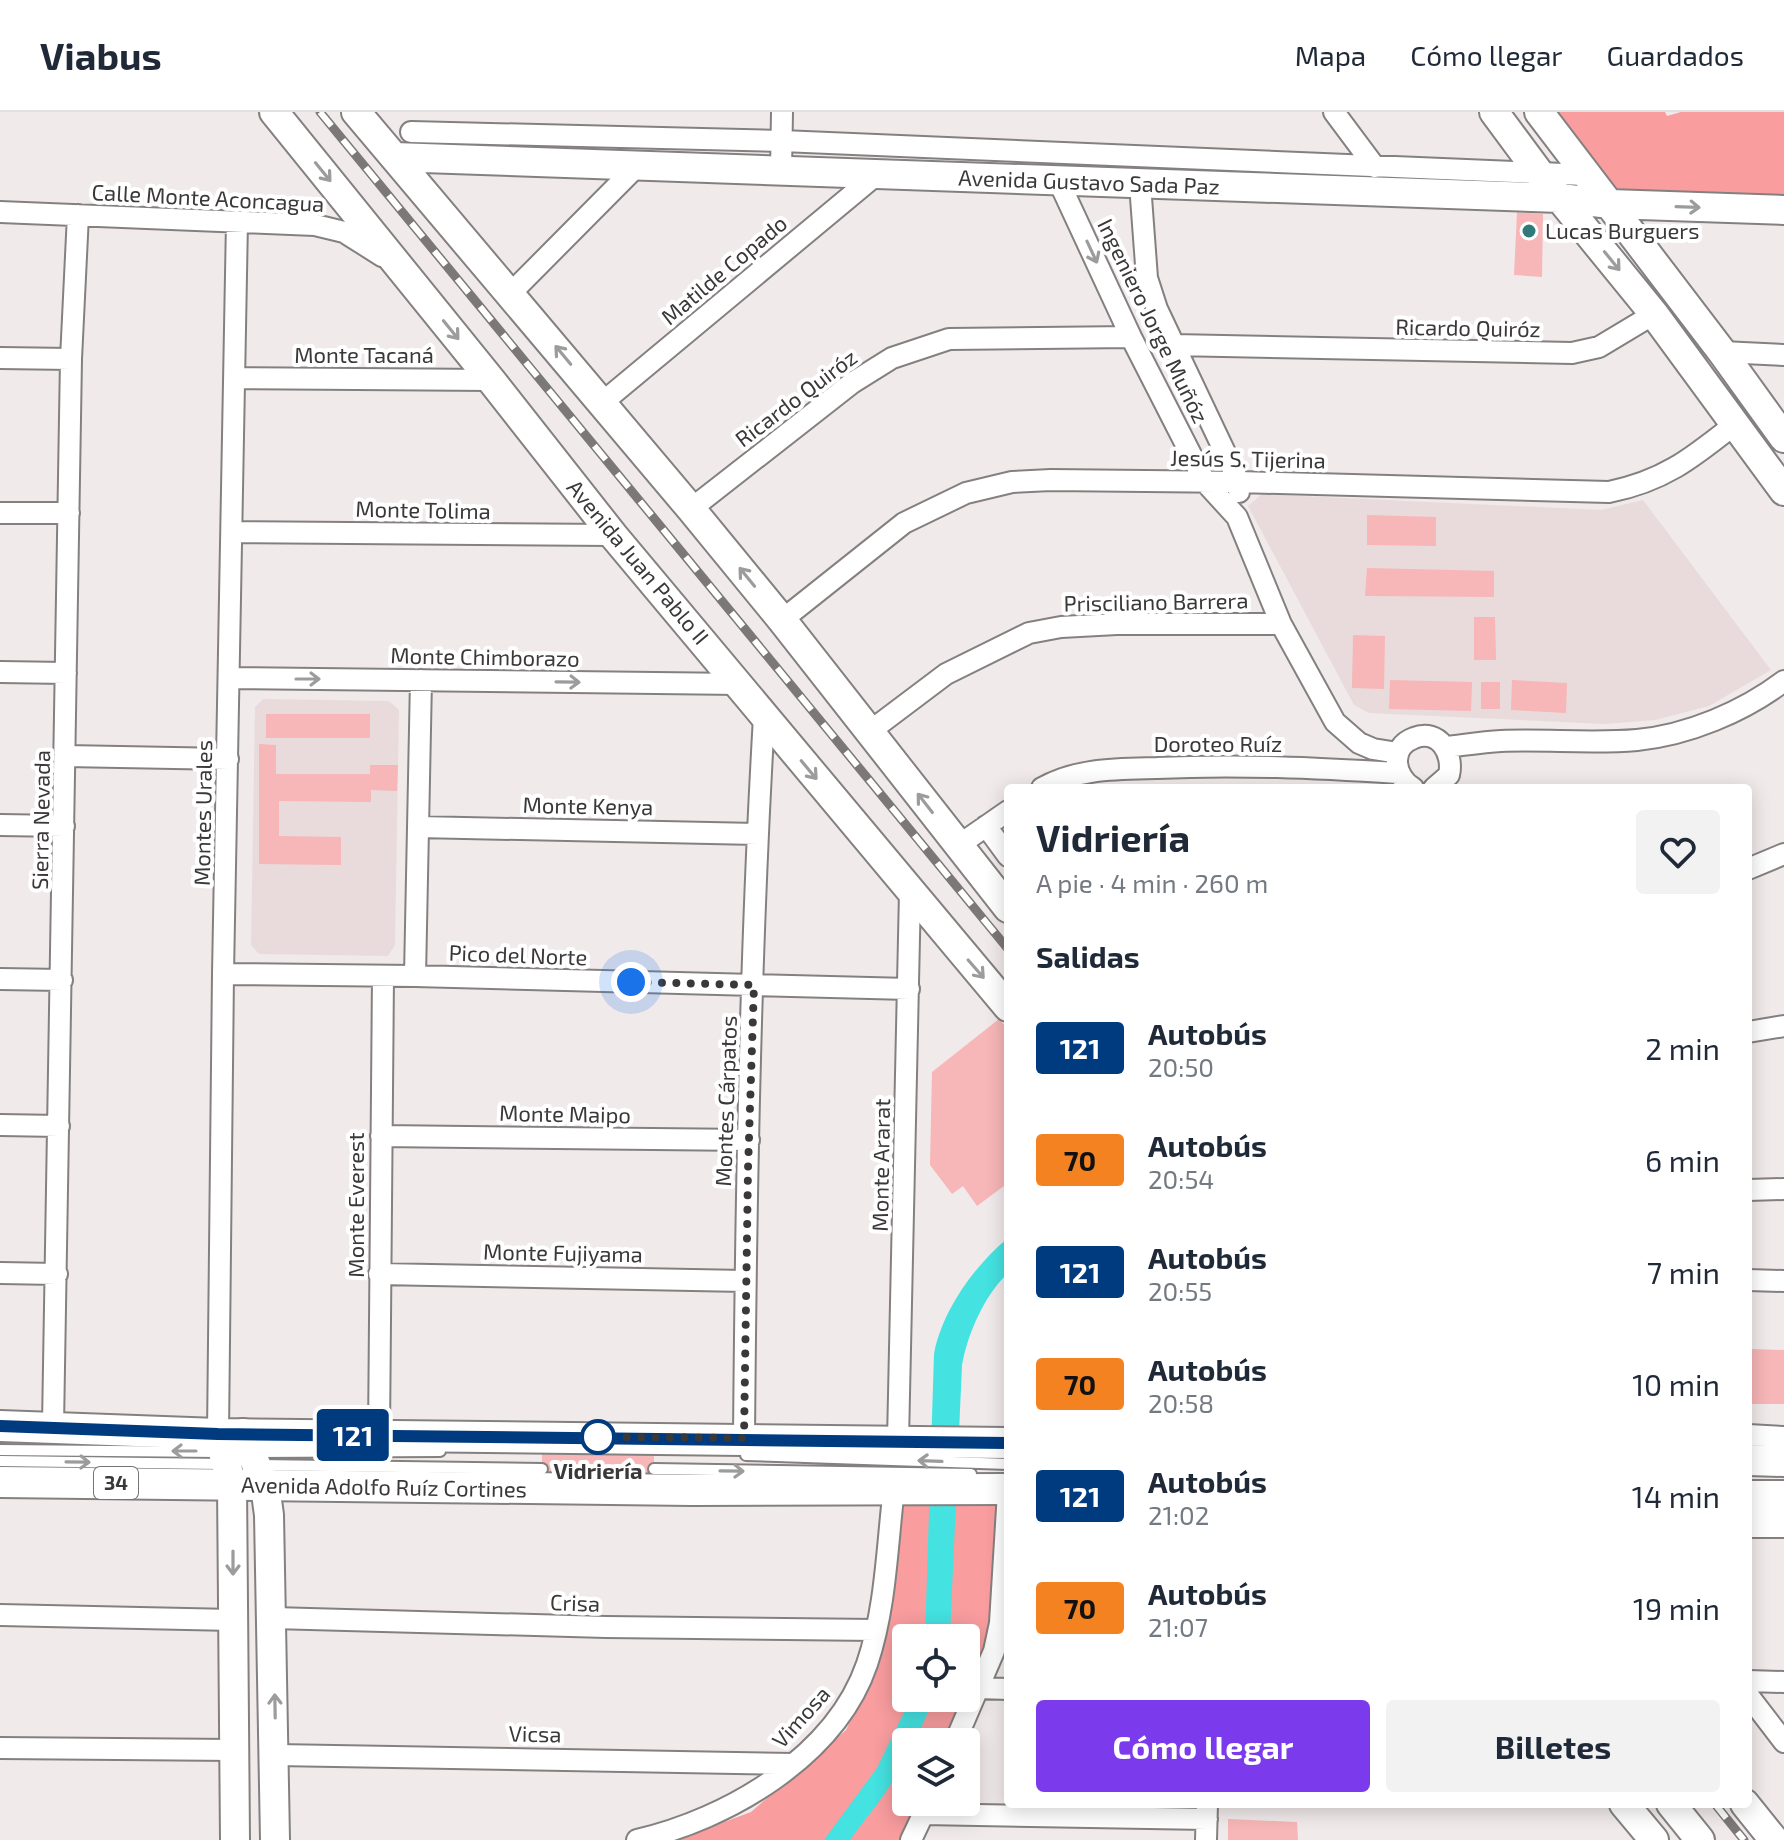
<!DOCTYPE html>
<html lang="es">
<head>
<meta charset="utf-8">
<style>
	:root { --surface:#fff; --page:#f2f2f3; --text:#1f2937; --muted:#747a83; --line:#e0e1e3; --accent:#7c3aed }
	body { margin:0; font-family:"Exo 2",sans-serif; background:var(--page); color:var(--text); height:100vh; display:flex; flex-direction:column; font-size:30px; white-space:nowrap }
	* { box-sizing:border-box; margin:0 }
	p { font-size:26px; color:var(--muted) }
	.icon { flex:none; width:44px; height:44px; fill:none; stroke:currentColor; stroke-width:2; stroke-linecap:round; stroke-linejoin:round }
	.map { position:relative; flex:1; overflow:hidden }
	.details { position:absolute; left:1004px; top:672px; width:748px; height:1024px; display:flex; flex-direction:column; background:var(--surface); border-radius:8px; box-shadow:0 4px 20px #0003 }
	.details>* { flex:none }
	.badge { padding:0 16px; border-radius:6px; font-size:28px; line-height:52px }
	.tools { position:absolute; left:892px; top:1512px; display:grid; gap:16px }
	.tools a { display:grid; place-items:center; width:88px; height:88px; border-radius:8px; background:var(--surface); box-shadow:0 4px 20px #0003; font-size:40px }
	.you { position:absolute; width:40px; height:40px; margin:-20px; border:6px solid #fff; border-radius:50%; background:#1a73e8; box-shadow:0 0 0 12px #1a73e833 }
	.map>.badge { position:absolute; translate:-50% -50%; box-shadow:0 0 0 4px #fff }
	h2 { padding:0 32px; font-size:30px; line-height:72px }
	.round { display:grid; place-items:center; flex:none; width:84px; height:84px; border-radius:8px; background:var(--page) }
	.overview { display:flex; align-items:center; justify-content:space-between; height:136px; padding:0 32px }
	h1 { font-size:38px; font-weight:700; line-height:60px }
	.action { display:flex; gap:16px; margin-top:auto; padding:16px 32px }
	.action a { flex:1; height:92px; border-radius:8px; background:var(--accent); color:#fff; font-size:32px; font-weight:700; line-height:92px; text-align:center }
	.action a+a { background:var(--page); color:var(--text) }
	ul { padding:0; list-style:none }
	li { display:flex; align-items:center; gap:24px; height:112px; padding:0 32px }
	li div { flex:1 }
	li b { display:block; font-size:30px }
	li em { font-style:normal }
	li .badge { min-width:88px; font-weight:700; text-align:center }
	header { display:flex; align-items:center; gap:48px; box-sizing:border-box; height:112px; padding:0 40px; background:var(--surface); border-bottom:2px solid var(--line) }
	header strong { font-size:38px }
	nav { display:flex; gap:44px; margin-inline-start:auto; font-size:28px }
	.map>svg:first-child { display:block }
	.built { fill:#e9dbdb }
	.green { fill:#f99d9f; fill-rule:evenodd }
	.water { fill:#44e2e1 }
	.building { fill:#f7b6b7 }
	.lines { fill:none; stroke-linecap:round; stroke-linejoin:round }
	.lane-casing { stroke:#858080; stroke-width:14 }
	.street-casing { stroke:#858080; stroke-width:24 }
	.secondary-casing { stroke:#858080; stroke-width:32 }
	.primary-casing { stroke:#858080; stroke-width:34 }
	.lane { stroke:#fff; stroke-width:10 }
	.street { stroke:#fff; stroke-width:20 }
	.secondary { stroke:#fff; stroke-width:28 }
	.primary { stroke:#fff; stroke-width:30 }
	.rail-casing { stroke:#7c7878; stroke-width:9 }
	.rail { stroke:#fff; stroke-width:6; stroke-dasharray:18; stroke-linecap:butt }
	.oneway { stroke:#9c9c9c }
	.line-casing { stroke:#fff; stroke-width:18 }
	.line { stroke:#003b80; stroke-width:12 }
	.walk { stroke:#3a3838; stroke-width:8; stroke-dasharray:0 14.4 }
	.poi-dot { fill:#317a7a; stroke:#fff; stroke-width:3 }
	.stop-dot { fill:#fff; stroke:#003b80; stroke-width:4 }
	.labels { text-anchor:middle; stroke-width:8; stroke-linejoin:round; paint-order:stroke }
	.shield { fill:#fff; stroke:#757474; stroke-width:2 }
	.shield-label { font-size:20px; font-weight:bold; fill:#3a3838 }
	.street-label { font-size:22px; fill:#3a3838; stroke:#fff }
	.poi-label { font-size:22px; fill:#3a3838; stroke:#fff; text-anchor:start }
	.stop-label { font-size:22px; font-weight:bold; fill:#3a3838; stroke:#fff }
</style>
</head>
<body>
<header>
<strong>Viabus</strong>
<nav><a>Mapa</a><a>Cómo llegar</a><a>Guardados</a></nav>
</header>
<div class="map">
<svg width="1784" height="1728" viewBox="0 0 1784 1728">
	<rect width="100%" height="100%" fill="#f1eaea"/>
	<path class="built" d="M 1262,382 L 1601,398 L 1643,388 L 1771,558 L 1709,594 L 1655,608 L 1605,612 L 1369,601 L 1354,593 L 1248,394 Z
		M 263,587 L 389,589 L 399,598 L 395,833 L 388,844 L 259,842 L 251,833 L 255,595 Z"/>
	<path class="green" d="M 1550,0 L 1665,0 L 1667,4 L 1681,0 L 1784,0 L 1784,85 L 1604,76 Z
		M 896,1387 L 1003,1388 L 996,1511 L 951,1630 L 906,1630 L 906,1690 L 924,1690 L 904,1728 L 676,1728 L 751,1700 L 846,1618 L 882,1542 ZM 906,1526 L 966,1526 L 966,1586 L 906,1586 Z"/>
	<path class="water" d="M 1008,1126 L 1008,1161 C 984,1184 968,1221 962,1253 L 950,1524 L 949,1526 L 925,1526 L 934,1242 C 942,1199 974,1154 1008,1126 Z
		M 911,1586 L 934,1586 L 915,1630 L 906,1630 C 906,1662 869,1701 850,1728 L 824,1728 L 877,1656 Z"/>
	<path class="building" d="M 1517,100 L 1543,102 L 1542,165 L 1514,163 Z
		M 1367,403 L 1436,405 L 1436,434 L 1367,433 Z
		M 1367,456 L 1494,459 L 1494,485 L 1365,484 Z
		M 1474,505 L 1495,505 L 1496,548 L 1474,548 Z
		M 1353,523 L 1385,524 L 1384,577 L 1352,576 Z
		M 1390,568 L 1472,570 L 1471,599 L 1389,597 Z
		M 1512,568 L 1567,571 L 1566,601 L 1511,598 Z
		M 1481,570 L 1500,570 L 1500,597 L 1481,597 Z
		M 266,602 L 370,602 L 370,626 L 266,626 Z
		M 259,632 L 276,633 L 276,662 L 370,662 L 370,653 L 398,653 L 397,679 L 371,678 L 371,690 L 279,689 L 279,724 L 341,725 L 341,753 L 259,752 Z
		M 999,907 L 1008,917 L 1008,1071 L 977,1094 L 963,1074 L 952,1082 L 930,1053 L 932,960 Z
		M 1751,1237 L 1784,1238 L 1784,1292 L 1752,1292 Z
		M 542,1333 L 654,1334 L 654,1361 L 542,1360 Z
		M 1228,1707 L 1297,1710 L 1298,1728 L 1228,1728 Z"/>
	<g class="lines">
		<defs>
			<path id="lane" d="M 0,1338 L 220,1340
				M 252,1340 L 440,1339
				M 746,1343 L 1008,1352
				M 0,1349 L 222,1352
				M 258,1353 L 542,1357
				M 654,1357 L 971,1362
				M 1748,1374 L 1784,1374"/>
			<path id="street" d="M 1334,0 L 1375,55
				M 411,20 L 782,29 L 1586,63
				M 781,59 L 782,0
				M 1059,70 L 1131,225 L 1205,370 L 1237,405 L 1281,512 L 1335,610 L 1359,631 L 1373,637 L 1398,641
				M 1140,72 L 1147,166 L 1157,197 L 1239,370 L 1239,380
				M 0,100 L 315,113 L 344,120 L 382,144
				M 511,181 L 637,54
				M 1174,233 L 1572,241 L 1599,235 L 1654,202
				M 1722,240 L 1784,243
				M 0,246 L 71,247
				M 236,266 L 491,268
				M 603,290 L 876,63
				M 691,397 L 852,271 L 892,246 L 949,227 L 1131,225
				M 0,401 L 69,401
				M 232,420 L 613,423
				M 782,508 L 904,411 L 966,381 L 1012,370 L 1051,368 L 1239,370 L 1609,380 C 1664,369 1692,346 1735,312
				M 0,560 L 66,561
				M 230,566 L 740,572
				M 869,620 L 946,562 L 1029,521 L 1061,515 L 1117,512 L 1281,512
				M 1446,635 C 1464,633 1483,630 1501,629 C 1546,627 1591,632 1637,628 C 1688,623 1743,600 1784,569
				M 66,644 L 228,647
				M 1042,676 C 1078,656 1117,657 1157,656 C 1237,652 1317,656 1398,661
				M 1413,676 C 1394,665 1389,635 1414,626 C 1439,616 1454,642 1449,663 L 1434,676
				M 0,713 L 64,714
				M 986,714 L 1008,744
				M 418,715 L 757,722
				M 959,733 L 1008,699
				M 1748,757 L 1784,742
				M 223,862 L 415,864 L 909,877
				M 415,864 L 421,568
				M 0,867 L 62,868
				M 1748,920 L 1784,914
				M 0,1013 L 59,1014
				M 381,1024 L 749,1028
				M 1748,1078 L 1784,1077
				M 0,1161 L 57,1162
				M 379,1162 L 745,1169
				M 1748,1168 L 1784,1169
				M 53,1314 L 71,247 L 78,103
				M 218,1322 L 223,862 L 237,109
				M 379,1323 L 383,864
				M 1748,1323 L 1784,1325
				M 744,1326 C 746,1086 750,845 764,605
				M 898,1328 L 910,780
				M 1748,1415 L 1784,1415
				M 0,1503 L 233,1508
				M 273,1506 L 606,1515 L 876,1518
				M 1748,1569 L 1784,1570
				M 979,1576 L 1008,1577
				M 1748,1583 L 1784,1630
				M 955,1630 L 994,1539 L 1000,1511 L 1008,1380
				M 0,1636 L 234,1638
				M 276,1643 L 793,1652
				M 924,1702 L 1207,1707
				M 637,1728 C 728,1707 835,1645 867,1552 C 886,1496 887,1434 894,1376
				M 911,1728 L 929,1690
				M 1206,1728 L 1207,1692"/>
			<path id="secondary" d="M 274,0 L 491,268 L 613,423 L 1008,895
				M 356,0 L 691,397 L 782,508 L 1008,796
				M 1494,0 L 1540,62 L 1654,202 L 1784,379
				M 1539,0 L 1722,240 L 1784,326
				M 394,45 L 1560,86 L 1610,92 L 1784,98
				M 243,1321 L 265,1374 L 269,1403 L 275,1728
				M 218,1322 L 232,1373 L 235,1728
				M 1624,1692 L 1654,1728
				M 1671,1692 L 1700,1728
				M 1745,1692 L 1774,1728"/>
			<path id="primary" d="M 0,1314 L 218,1322 L 1008,1331
				M 1748,1348 L 1784,1349
				M 0,1370 L 692,1378 L 1008,1377
				M 1748,1393 L 1784,1394"/>
		</defs>
		<use href="#lane" class="lane-casing"/>
		<use href="#street" class="street-casing"/>
		<use href="#secondary" class="secondary-casing"/>
		<use href="#primary" class="primary-casing"/>
		<use href="#lane" class="lane"/>
		<use href="#street" class="street"/>
		<use href="#secondary" class="secondary"/>
		<use href="#primary" class="primary"/>
		<defs>
			<path id="rail" d="M 320,0 L 1008,837
				M 1715,1692 L 1744,1728"/>
		</defs>
		<use href="#rail" class="rail-casing"/>
		<use href="#rail" class="rail"/>
	</g>
	<defs><path id="oneway-shaft" d="M-6 0H5M1.5-3L5.5 0L1.5 3" fill="none" stroke-width="1.6" stroke-linecap="round" stroke-linejoin="round" transform="scale(2)"/></defs>
	<g class="oneway">
		<use href="#oneway-shaft" transform="translate(323 60) rotate(51)"/>
		<use href="#oneway-shaft" transform="translate(1688 95) rotate(2)"/>
		<use href="#oneway-shaft" transform="translate(1092 140) rotate(65)"/>
		<use href="#oneway-shaft" transform="translate(1612 149) rotate(51)"/>
		<use href="#oneway-shaft" transform="translate(451 218) rotate(51)"/>
		<use href="#oneway-shaft" transform="translate(563 243) rotate(-130)"/>
		<use href="#oneway-shaft" transform="translate(747 465) rotate(-129)"/>
		<use href="#oneway-shaft" transform="translate(308 567)"/>
		<use href="#oneway-shaft" transform="translate(568 570) rotate(1)"/>
		<use href="#oneway-shaft" transform="translate(809 658) rotate(50)"/>
		<use href="#oneway-shaft" transform="translate(925 691) rotate(-128)"/>
		<use href="#oneway-shaft" transform="translate(976 857) rotate(49)"/>
		<use href="#oneway-shaft" transform="translate(184 1339) rotate(-180)"/>
		<use href="#oneway-shaft" transform="translate(930 1349) rotate(-178)"/>
		<use href="#oneway-shaft" transform="translate(78 1350) rotate(1)"/>
		<use href="#oneway-shaft" transform="translate(732 1359) rotate(1)"/>
		<use href="#oneway-shaft" transform="translate(233 1451) rotate(90)"/>
		<use href="#oneway-shaft" transform="translate(275 1594) rotate(-91)"/>
	</g>
	<g class="lines">
		<defs>
			<path id="line" d="M 0,1314 L 218,1322 L 1008,1331"/>
		</defs>
		<use href="#line" class="line-casing"/>
		<use href="#line" class="line"/>
		<path class="walk" d="M 598,1325 L 744,1326 L 748,1057 L 754,873 L 631,870"/>
	</g>
	<circle class="poi-dot" cx="1529" cy="119" r="8"/>
	<circle class="stop-dot" cx="598" cy="1325" r="16"/>
	<g class="labels">
		<rect class="shield" x="94" y="1355" width="44" height="32" rx="6"/>
		<g class="shield-label">
			<text x="116" y="1378">34</text>
		</g>
		<g class="street-label">
			<text transform="translate(1089 70) rotate(2)" y="8">Avenida Gustavo Sada Paz</text>
			<text transform="translate(208 86) rotate(3)" y="8">Calle Monte Aconcagua</text>
			<text transform="translate(724 158) rotate(-40)" y="8">Matilde Copado</text>
			<text transform="translate(1153 209) rotate(64)" y="8">Ingeniero Jorge Muñóz</text>
			<text transform="translate(1468 216) rotate(1)" y="8">Ricardo Quiróz</text>
			<text x="364" y="251">Monte Tacaná</text>
			<text transform="translate(796 286) rotate(-37)" y="8">Ricardo Quiróz</text>
			<text transform="translate(1248 347) rotate(1)" y="8">Jesús S. Tijerina</text>
			<text transform="translate(423 398) rotate(1)" y="8">Monte Tolima</text>
			<text transform="translate(638 450) rotate(50)" y="8">Avenida Juan Pablo II</text>
			<text transform="translate(1156 490) rotate(-1)" y="8">Prisciliano Barrera</text>
			<text transform="translate(485 545) rotate(1)" y="8">Monte Chimborazo</text>
			<text x="1218" y="640">Doroteo Ruíz</text>
			<text transform="translate(588 694) rotate(1)" y="8">Monte Kenya</text>
			<text transform="translate(203 701) rotate(-89)" y="8">Montes Urales</text>
			<text transform="translate(41 708) rotate(-89)" y="8">Sierra Nevada</text>
			<text transform="translate(518 843) rotate(2)" y="8">Pico del Norte</text>
			<text transform="translate(726 989) rotate(-88)" y="8">Montes Cárpatos</text>
			<text transform="translate(565 1002) rotate(1)" y="8">Monte Maipo</text>
			<text transform="translate(881 1053) rotate(-89)" y="8">Monte Ararat</text>
			<text transform="translate(356 1093) rotate(-90)" y="8">Monte Everest</text>
			<text transform="translate(563 1141) rotate(1)" y="8">Monte Fujiyama</text>
			<text transform="translate(384 1375) rotate(1)" y="8">Avenida Adolfo Ruíz Cortines</text>
			<text transform="translate(575 1491) rotate(2)" y="8">Crisa</text>
			<text transform="translate(801 1605) rotate(-48)" y="8">Vimosa</text>
			<text transform="translate(535 1622) rotate(1)" y="8">Vicsa</text>
		</g>
		<g class="poi-label">
			<text x="1545" y="127">Lucas Burguers</text>
		</g>
		<g class="stop-label">
			<text x="598" y="1367">Vidriería</text>
		</g>
	</g>
</svg>
<div class="tools">
<a><svg class="icon" aria-label="locate" viewBox="0 0 24 24"><circle cx="12" cy="12" r="6"/><path d="M12 2v4M12 18v4M2 12h4M18 12h4"/></svg></a>
<a><svg class="icon" aria-label="layers" viewBox="0 0 24 24"><path d="M12 4l9 5-9 5-9-5zM3 14l9 5 9-5"/></svg></a>
</div>
<div class="you" style="left:631px;top:870px"></div>
<b class="badge" style="left:353px;top:1323px;background:#003b80;color:#fff">121</b>
<section class="details">
<div class="overview"><div><h1>Vidriería</h1><p>A pie · 4 min · 260 m</p></div><a class="round"><svg class="icon" aria-label="heart" viewBox="0 0 24 24"><path d="M12 20l-8-8c-3-5 5-10 8-4 3-6 11-1 8 4z"/></svg></a></div>
<h2>Salidas</h2>
<ul>
<li><span class="badge" style="background:#003b80;color:#fff">121</span><div><b>Autobús</b><p>20:50</p></div><em>2 min</em></li>
<li><span class="badge" style="background:#f58220;color:#111">70</span><div><b>Autobús</b><p>20:54</p></div><em>6 min</em></li>
<li><span class="badge" style="background:#003b80;color:#fff">121</span><div><b>Autobús</b><p>20:55</p></div><em>7 min</em></li>
<li><span class="badge" style="background:#f58220;color:#111">70</span><div><b>Autobús</b><p>20:58</p></div><em>10 min</em></li>
<li><span class="badge" style="background:#003b80;color:#fff">121</span><div><b>Autobús</b><p>21:02</p></div><em>14 min</em></li>
<li><span class="badge" style="background:#f58220;color:#111">70</span><div><b>Autobús</b><p>21:07</p></div><em>19 min</em></li>
</ul>
<div class="action"><a>Cómo llegar</a><a>Billetes</a></div>
</section>
</div>
</body>
</html>
